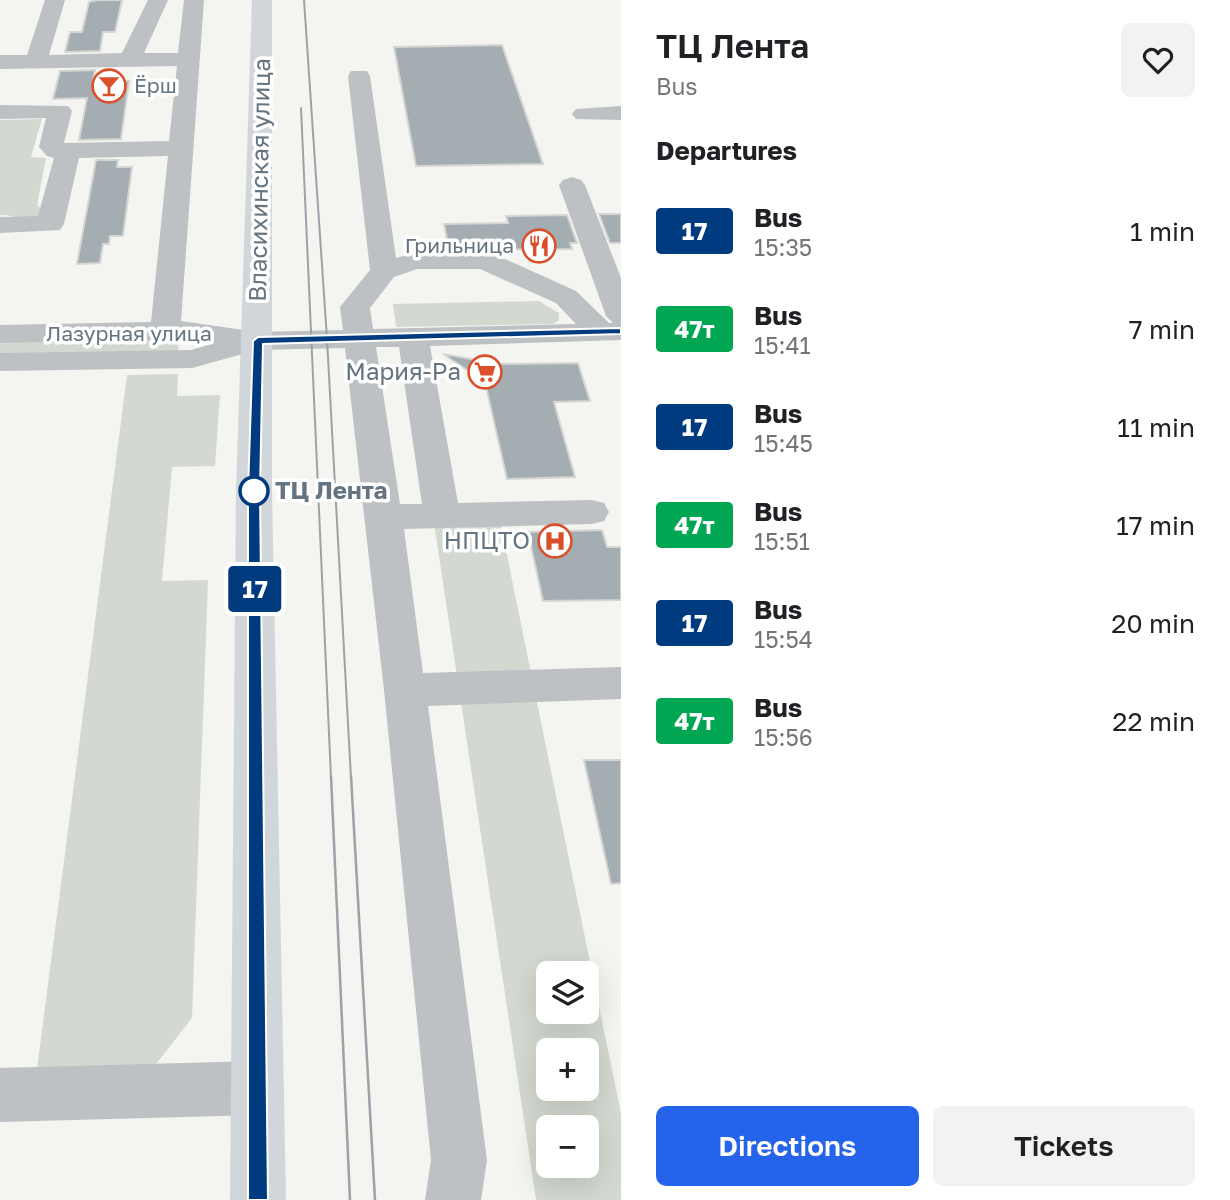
<!DOCTYPE html>
<html lang="en">
<head>
<meta charset="utf-8">
<style>
	:root { --surface:#fff; --page:#f2f2f2; --text:#202124; --muted:#757577; --accent:#2563eb }
	body { margin:0; font-family:"Golos Text",sans-serif; background:var(--page); color:var(--text); height:100vh; display:flex; flex-direction:column; font-size:26px; white-space:nowrap }
	* { box-sizing:border-box; margin:0 }
	p { font-size:23px; color:var(--muted) }
	.icon { flex:none; width:38px; height:38px; fill:none; stroke:currentColor; stroke-width:2; stroke-linecap:round; stroke-linejoin:round }
	.map { position:relative; flex:1; overflow:hidden }
	.drawer { display:flex; flex-direction:column; background:var(--surface); width:609px }
	.drawer>* { flex:none }
	.badge { padding:0 14px; border-radius:5px; font-size:24px; line-height:46px }
	.fabs { position:absolute; left:536px; top:961px; display:grid; gap:14px }
	.fabs a { display:grid; place-items:center; width:63px; height:63px; border-radius:10px; background:var(--surface); box-shadow:0 7px 28px #0002; font-size:35px }
	.map>.badge { position:absolute; translate:-50% -50%; box-shadow:0 0 0 4px #fff }
	h2 { padding:0 35px; font-size:26px; line-height:63px }
	.round { display:grid; place-items:center; flex:none; width:74px; height:74px; border-radius:10px; background:var(--page) }
	.overview { display:flex; align-items:center; justify-content:space-between; height:119px; padding:0 35px }
	h1 { font-size:33px; font-weight:600; line-height:52px }
	.action { display:flex; gap:14px; margin-top:auto; padding:14px 35px }
	.action a { flex:1; height:80px; border-radius:10px; background:var(--accent); color:#fff; font-size:28px; font-weight:600; line-height:80px; text-align:center }
	.action a+a { background:var(--page); color:var(--text) }
	ul { padding:0; list-style:none }
	li { display:flex; align-items:center; gap:21px; height:98px; padding:0 35px }
	li div { flex:1 }
	li b { display:block; font-size:26px }
	li em { font-style:normal }
	li .badge { min-width:77px; font-weight:700; text-align:center }
	main { display:flex; flex:1; min-height:0 }
	.map>svg:first-child { display:block }
	.green { fill:#d3d9d0; fill-rule:evenodd }
	.building { fill:#a4adb1; stroke:#d5d5d3; stroke-width:2 }
	.lines { fill:none; stroke-linecap:round; stroke-linejoin:round }
	.minor { fill:#bdc1c4; fill-rule:evenodd }
	.highway { fill:#d1d6da; fill-rule:evenodd }
	.tram-far1 { stroke:#9ca3a8; stroke-width:2 }
	.tram { stroke:#9ca3a8; stroke-width:2.5 }
	.line { fill:#003b80; stroke:#fff; stroke-width:2 }
	.stop-dot { fill:#fff; stroke:#003b80; stroke-width:3.5 }
	.labels { text-anchor:middle; stroke-width:7; stroke-linejoin:round; paint-order:stroke }
	.far-poi-label { font-size:21px; fill:#647480; stroke:#fff; text-anchor:start }
	.far-street-label { font-size:21px; fill:#647480; stroke:#fff }
	.street-label { font-size:24px; fill:#647480; stroke:#fff }
	.poi-label { font-size:24px; fill:#647480; stroke:#fff; text-anchor:end }
	.stop-label { font-size:24px; font-weight:bold; fill:#647480; stroke:#fff; text-anchor:start }
</style>
</head>
<body>
<main>
<div class="map">
<svg width="621" height="1200" viewBox="0 0 621 1200">
	<rect width="100%" height="100%" fill="#f4f4f0"/>
	<path class="green" d="M 42,119 L 31,157 L 46,158 L 37,205 L 46,213 C 27,228 20,214 0,215 L 0,120 Z
		M 539,301 L 559,313 L 559,320 L 553,324 L 396,327 L 393,304 Z
		M 179,337 L 178,351 L 0,355 L 0,341 Z
		M 178,374 L 177,396 L 220,395 L 215,466 L 172,467 L 162,581 L 208,580 L 192,1018 L 149,1073 L 36,1077 L 127,375 Z
		M 500,521 L 621,1114 L 621,1200 L 536,1200 L 434,523 ZM 548,973 L 586,973 L 586,1012 L 548,1012 ZM 548,1050 L 586,1050 L 586,1088 L 548,1088 ZM 548,1127 L 586,1127 L 586,1166 L 548,1166 Z"/>
	<path class="building" d="M 97,0 L 122,0 L 115,32 L 103,32 L 100,51 L 65,52 L 70,32 L 82,32 L 89,2 Z
		M 502,45 L 543,164 L 416,166 L 394,47 Z
		M 95,70 L 93,81 L 129,81 L 121,139 L 79,140 L 87,98 L 53,99 L 60,71 Z
		M 96,160 L 118,160 L 117,167 L 132,167 L 123,236 L 110,236 L 109,244 L 103,244 L 100,263 L 77,264 Z
		M 599,214 L 621,214 L 621,243 L 610,243 Z
		M 567,215 L 577,243 L 570,243 L 572,249 L 449,250 L 444,224 L 508,223 L 506,216 Z
		M 443,354 L 499,364 L 578,363 L 590,401 L 554,402 L 575,477 L 507,479 L 485,382 Z
		M 602,530 L 607,547 L 621,547 L 621,600 L 543,601 L 528,532 Z
		M 584,760 L 621,760 L 621,883 L 611,884 Z"/>
	<g class="lines">
		<path class="minor" d="M 45,0 L 65,0 L 49,55 L 122,53 L 148,0 L 168,0 L 144,53 L 178,53 L 184,0 L 204,0 L 181,321 L 258,332 L 343,330 L 340,307 L 370,270 L 348,76 L 351,71 L 367,71 L 370,76 L 396,258 L 415,253 L 484,252 L 494,254 L 576,291 L 609,323 L 613,323 L 606,316 L 559,185 L 563,180 L 572,177 L 581,180 L 585,185 L 621,278 L 621,340 L 430,346 L 458,503 L 591,500 L 604,503 L 609,512 L 604,521 L 591,524 L 404,529 L 423,673 L 621,667 L 621,699 L 428,706 L 487,1160 L 481,1200 L 425,1200 L 431,1160 L 384,690 L 345,348 L 257,350 L 192,368 L 0,371 L 0,353 L 191,350 L 215,343 L 193,339 L 0,343 L 0,325 L 151,322 L 168,156 L 79,158 L 64,224 L 60,230 L 0,233 L 0,217 L 38,216 L 54,158 L 47,156 L 39,147 L 46,118 L 0,119 L 0,105 L 68,106 L 72,111 L 64,143 L 169,141 L 177,66 L 0,69 L 0,55 L 27,55 ZM 417,269 L 480,269 L 556,303 L 576,324 L 373,329 L 370,308 L 394,277 ZM 376,347 L 399,347 L 422,504 L 400,504 Z
			M 621,106 L 621,120 L 576,119 L 572,114 L 576,109 Z
			M 257,1061 L 276,1069 L 284,1088 L 276,1107 L 257,1115 L 0,1122 L 0,1068 Z"/>
		<path class="highway" d="M 252,0 L 272,0 L 272,491 L 286,1200 L 230,1200 L 236,491 Z"/>
		<path class="tram-far1" d="M 304,0 L 327,339 L 351,778
			M 301,108 L 331,778"/>
		<path class="tram" d="M 331,776 L 350,1200
			M 351,776 L 375,1200"/>
	</g>
	<path class="line" d="M 621,328 L 621,334 L 263,344 L 260,491 L 268,1200 L 248,1200 L 248,491 L 253,341 L 258,337 Z"/>
	<defs>
		<symbol id="bar-ring" viewBox="-11 -11 22 22"><circle r="9.5" fill="#fff" stroke="#da502a" stroke-width="1.5"/><path d="M-6-5H6L.8 .8V4.5H3.5V6h-7V4.5H-.8V.8Z" fill="#da502a"/></symbol>
		<symbol id="restaurant-ring" viewBox="-11 -11 22 22"><circle r="9.5" fill="#fff" stroke="#da502a" stroke-width="1.5"/><path d="M-5-6h1v4h1v-4h1v4h1v-4h1v5L-1.5 .5V6h-2V.5L-5-1ZM5-6V6H3V1.5H1.5Q1.5-4 5-6Z" fill="#da502a"/></symbol>
		<symbol id="supermarket-ring" viewBox="-11 -11 22 22"><circle r="9.5" fill="#fff" stroke="#da502a" stroke-width="1.5"/><path d="M-6-5.5h2.5l.6 2H6L4.5 2H-2.5L-4.4-4H-6ZM-1.5 3.2a1.3 1.3 0 1 0 .1 0ZM3 3.2a1.3 1.3 0 1 0 .1 0Z" fill="#da502a"/></symbol>
		<symbol id="hospital-ring" viewBox="-11 -11 22 22"><circle r="9.5" fill="#fff" stroke="#da502a" stroke-width="1.5"/><path d="M-5-5h3v3.5h4V-5h3V5h-3V1.5h-4V5h-3Z" fill="#da502a"/></symbol>
	</defs>
	<g fill-rule="evenodd">
		<use href="#bar-ring" x="90" y="67" width="38" height="38"/>
		<use href="#restaurant-ring" x="520" y="227" width="38" height="38"/>
		<use href="#supermarket-ring" x="466" y="353" width="38" height="38"/>
		<use href="#hospital-ring" x="536" y="522" width="38" height="38"/>
	</g>
	<circle class="stop-dot" cx="254" cy="491" r="14"/>
	<g class="labels">
		<g class="far-poi-label">
			<text x="134" y="93">Ёрш</text>
			<text x="514" y="253" text-anchor="end">Грильница</text>
		</g>
		<g class="far-street-label">
			<text x="129" y="341">Лазурная улица</text>
		</g>
		<g class="street-label">
			<text transform="translate(260 180) rotate(-89)" y="8">Власихинская улица</text>
		</g>
		<g class="poi-label">
			<text x="461" y="380">Мария-Ра</text>
			<text x="530" y="549">НПЦТО</text>
		</g>
		<g class="stop-label">
			<text x="275" y="499">ТЦ Лента</text>
		</g>
	</g>
</svg>
<div class="fabs">
<a><svg class="icon" aria-label="layers" viewBox="0 0 24 24"><path d="M12 4l9 5-9 5-9-5zM3 14l9 5 9-5"/></svg></a>
<a>+</a>
<a>−</a>
</div>
<b class="badge" style="left:255px;top:589px;background:#003b80;color:#fff">17</b>
</div>
<section class="drawer">
<div class="overview"><div><h1>ТЦ Лента</h1><p>Bus</p></div><a class="round"><svg class="icon" aria-label="heart" viewBox="0 0 24 24"><path d="M12 20l-8-8c-3-5 5-10 8-4 3-6 11-1 8 4z"/></svg></a></div>
<h2>Departures</h2>
<ul>
<li><span class="badge" style="background:#003b80;color:#fff">17</span><div><b>Bus</b><p>15:35</p></div><em>1 min</em></li>
<li><span class="badge" style="background:#00a651;color:#fff">47т</span><div><b>Bus</b><p>15:41</p></div><em>7 min</em></li>
<li><span class="badge" style="background:#003b80;color:#fff">17</span><div><b>Bus</b><p>15:45</p></div><em>11 min</em></li>
<li><span class="badge" style="background:#00a651;color:#fff">47т</span><div><b>Bus</b><p>15:51</p></div><em>17 min</em></li>
<li><span class="badge" style="background:#003b80;color:#fff">17</span><div><b>Bus</b><p>15:54</p></div><em>20 min</em></li>
<li><span class="badge" style="background:#00a651;color:#fff">47т</span><div><b>Bus</b><p>15:56</p></div><em>22 min</em></li>
</ul>
<div class="action"><a>Directions</a><a>Tickets</a></div>
</section>
</main>
</body>
</html>
